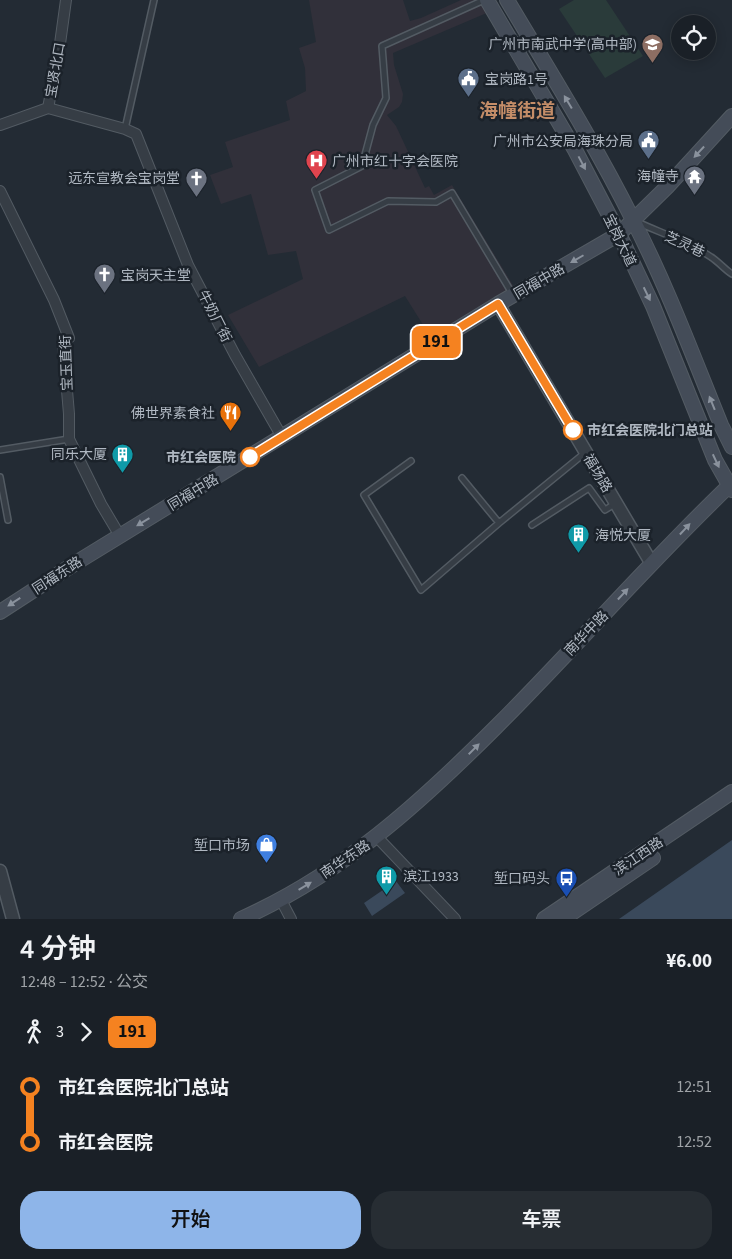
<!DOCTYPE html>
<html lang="zh">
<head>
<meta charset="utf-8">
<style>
	:root { --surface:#1a2027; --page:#272d33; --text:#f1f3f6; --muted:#9fa3a7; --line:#383e44; --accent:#8eb5e9 }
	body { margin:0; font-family:"Source Sans 3","Noto Sans SC",sans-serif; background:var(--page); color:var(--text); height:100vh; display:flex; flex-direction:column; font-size:19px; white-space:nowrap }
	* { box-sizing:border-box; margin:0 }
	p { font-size:16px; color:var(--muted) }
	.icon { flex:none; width:28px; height:28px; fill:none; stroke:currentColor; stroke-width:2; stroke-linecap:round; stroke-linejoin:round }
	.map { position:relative; height:919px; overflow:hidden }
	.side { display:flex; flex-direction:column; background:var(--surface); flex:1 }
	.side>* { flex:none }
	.badge { padding:0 10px; border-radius:8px; font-size:18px; line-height:32px }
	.fabs { position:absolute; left:671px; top:15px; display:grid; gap:10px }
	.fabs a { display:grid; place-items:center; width:45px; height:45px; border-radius:50%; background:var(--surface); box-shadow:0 2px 12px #0003,0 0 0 1px var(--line); font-size:25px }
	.map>.badge { position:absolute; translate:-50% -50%; box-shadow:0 0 0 2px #fff }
	.legs { display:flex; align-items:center; gap:8px; height:55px; padding:0 20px; font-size:16px }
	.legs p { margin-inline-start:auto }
	.summary { display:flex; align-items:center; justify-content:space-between; height:85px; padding:0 20px }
	h1 { font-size:28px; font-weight:600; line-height:38px }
	.button { display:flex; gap:10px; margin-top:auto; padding:10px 20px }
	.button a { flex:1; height:58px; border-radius:20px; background:var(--accent); color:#111; font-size:20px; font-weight:600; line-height:58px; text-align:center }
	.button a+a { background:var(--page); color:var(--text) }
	ul { padding:0 20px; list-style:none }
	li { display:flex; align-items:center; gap:18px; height:55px; font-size:19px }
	li i { display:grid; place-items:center; width:8px; height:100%; margin:0 6px; background:currentColor }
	li i::after { content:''; width:12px; height:12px; margin:-6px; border:4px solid; border-radius:50%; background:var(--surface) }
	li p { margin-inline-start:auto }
	li:first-child i { background:linear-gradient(#0000 50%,currentColor 0) }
	li:last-child i { background:linear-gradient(currentColor 50%,#0000 0) }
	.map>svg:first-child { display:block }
	.medical { fill:#31303a }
	.green { fill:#2a3b3a }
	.water { fill:#3a495b }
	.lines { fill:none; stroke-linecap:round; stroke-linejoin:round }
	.service-casing { stroke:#535b63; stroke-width:8 }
	.minor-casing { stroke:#535b63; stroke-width:12 }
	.tertiary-casing { stroke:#535b63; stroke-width:15 }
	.secondary-casing { stroke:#535b63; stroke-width:16 }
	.service { stroke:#363d45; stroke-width:5 }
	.minor { stroke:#363d45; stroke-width:10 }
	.tertiary { stroke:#363d45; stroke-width:12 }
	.secondary { stroke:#444c58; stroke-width:14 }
	.oneway { fill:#8a929d }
	.line-1-casing { stroke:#fff; stroke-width:11 }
	.line-1 { stroke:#f58220; stroke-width:8 }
	.stop-1-dot { fill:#fff; stroke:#f58220; stroke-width:2.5 }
	.labels { text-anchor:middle; stroke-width:5; stroke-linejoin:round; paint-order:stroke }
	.poi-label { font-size:14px; fill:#b0b8c2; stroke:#1b222a; text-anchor:end }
	.street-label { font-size:14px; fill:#b0b8c2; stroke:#1b222a }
	.stop-label { font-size:14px; font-weight:bold; fill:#b0b8c2; stroke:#1b222a; text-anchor:start }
	.district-label { font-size:19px; font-weight:bold; fill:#c48d68; stroke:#1b222a }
</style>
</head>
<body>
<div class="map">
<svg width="732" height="919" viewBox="0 0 732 919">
	<rect width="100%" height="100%" fill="#232b34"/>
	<path class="medical" d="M 309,0 L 403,0 L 410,21 L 421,18 L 461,0 L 482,0 L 489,12 L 393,53 L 394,65 L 403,94 L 402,102 L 399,107 L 387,115 L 396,126 L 425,188 L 429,186 L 434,195 L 452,185 L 514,287 L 430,336 L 405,296 L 259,367 L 228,315 L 303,279 L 296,251 L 268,255 L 251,194 L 221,204 L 210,175 L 233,167 L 225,142 L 290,120 L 286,101 L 306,91 L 305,68 L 299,48 L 316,42 Z"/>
	<path class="green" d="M 574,0 L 606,0 L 643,56 L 605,78 L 559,9 Z"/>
	<path class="water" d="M 732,840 L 732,919 L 619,919 Z
		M 396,881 L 405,893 L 372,916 L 364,903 Z"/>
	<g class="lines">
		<defs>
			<path id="service" d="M 484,0 L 382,46 L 386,98 L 373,125 L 362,166 L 315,190 L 329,230 L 388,201 L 436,202 L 452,193 L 513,295
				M 125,129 L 154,0
				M 637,222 C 661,233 689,242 711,257 C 719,262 724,269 732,274
				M 0,450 L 69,439
				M 411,461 L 364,495 L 421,590 L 499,523
				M 0,477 L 8,520
				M 462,478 L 499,523 L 586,452
				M 532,525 L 589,488 L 605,510 L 616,503"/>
			<path id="minor" d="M 66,0 L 59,51 L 48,108 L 125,129 L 136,134 L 188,265 L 235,355 L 282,437
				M 0,125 L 48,108
				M 0,191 L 54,300 L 69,338 L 63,343 L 69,414 L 69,439 L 101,504 L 120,536
				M 377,837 L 455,919
				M 281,900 L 291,919"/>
			<path id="tertiary" d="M 498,304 L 652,564
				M 0,871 L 13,919"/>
			<path id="secondary" d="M 487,0 L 575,150 L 619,234 L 653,306 L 715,460 L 732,490
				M 507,0 C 550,72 595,144 633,220 C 667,286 693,356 721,425 L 732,447
				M 0,612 L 74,564 L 498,304 L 619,234 L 667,187 L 732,116
				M 241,919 C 343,873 418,805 496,727 C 576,647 650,561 732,483
				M 544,919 L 732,792
				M 563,919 L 653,858"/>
		</defs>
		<use href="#service" class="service-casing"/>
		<use href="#minor" class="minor-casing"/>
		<use href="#tertiary" class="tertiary-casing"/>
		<use href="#secondary" class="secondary-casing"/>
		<use href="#service" class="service"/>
		<use href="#minor" class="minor"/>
		<use href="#tertiary" class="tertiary"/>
		<use href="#secondary" class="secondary"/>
	</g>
	<defs><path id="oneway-solid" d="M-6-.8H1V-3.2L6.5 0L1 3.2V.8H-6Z" transform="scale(1.25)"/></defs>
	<g class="oneway">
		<use href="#oneway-solid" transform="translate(568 102) rotate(-121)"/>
		<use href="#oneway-solid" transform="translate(699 152) rotate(133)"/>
		<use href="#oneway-solid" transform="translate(582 163) rotate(62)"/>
		<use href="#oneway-solid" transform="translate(577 259) rotate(150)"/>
		<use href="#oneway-solid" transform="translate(647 294) rotate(64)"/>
		<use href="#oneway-solid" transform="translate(712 403) rotate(-112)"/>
		<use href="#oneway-solid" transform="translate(716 461) rotate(65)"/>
		<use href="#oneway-solid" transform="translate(143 522) rotate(149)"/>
		<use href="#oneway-solid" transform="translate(685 529) rotate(-47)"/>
		<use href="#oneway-solid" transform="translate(623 594) rotate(-47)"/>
		<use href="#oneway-solid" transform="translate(14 602) rotate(147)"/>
		<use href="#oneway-solid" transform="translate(474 749) rotate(-45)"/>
		<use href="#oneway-solid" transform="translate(305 886) rotate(-31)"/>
	</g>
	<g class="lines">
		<defs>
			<path id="line-1" d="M 250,457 L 498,304 L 573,430"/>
		</defs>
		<use href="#line-1" class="line-1-casing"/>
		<use href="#line-1" class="line-1"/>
	</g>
	<defs>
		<symbol id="school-pin" viewBox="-11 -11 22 30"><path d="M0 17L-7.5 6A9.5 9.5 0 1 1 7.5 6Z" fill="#8d6e63" stroke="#1b222a"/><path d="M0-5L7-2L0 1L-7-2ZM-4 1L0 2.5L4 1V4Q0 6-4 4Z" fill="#fff"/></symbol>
		<symbol id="civic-pin" viewBox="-11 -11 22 30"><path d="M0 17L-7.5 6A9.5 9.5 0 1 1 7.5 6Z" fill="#5c6f8a" stroke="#1b222a"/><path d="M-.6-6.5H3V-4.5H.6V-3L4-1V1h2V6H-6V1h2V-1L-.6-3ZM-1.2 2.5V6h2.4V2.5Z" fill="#fff"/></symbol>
		<symbol id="hospital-pin" viewBox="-11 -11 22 30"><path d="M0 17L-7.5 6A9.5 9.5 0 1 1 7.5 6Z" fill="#e0444e" stroke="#1b222a"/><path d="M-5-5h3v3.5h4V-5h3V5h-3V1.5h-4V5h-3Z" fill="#fff"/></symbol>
		<symbol id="temple-pin" viewBox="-11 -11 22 30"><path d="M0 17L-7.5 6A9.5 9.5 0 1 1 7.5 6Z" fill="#6b7280" stroke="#1b222a"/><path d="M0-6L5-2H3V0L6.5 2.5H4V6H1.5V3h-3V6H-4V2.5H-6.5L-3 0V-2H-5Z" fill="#fff"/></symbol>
		<symbol id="church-pin" viewBox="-11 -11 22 30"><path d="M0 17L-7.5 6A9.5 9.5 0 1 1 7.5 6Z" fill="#6b7280" stroke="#1b222a"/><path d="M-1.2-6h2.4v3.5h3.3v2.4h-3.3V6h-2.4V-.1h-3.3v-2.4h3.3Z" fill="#fff"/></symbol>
		<symbol id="restaurant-pin" viewBox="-11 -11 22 30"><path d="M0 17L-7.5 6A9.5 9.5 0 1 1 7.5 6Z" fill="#e8710a" stroke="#1b222a"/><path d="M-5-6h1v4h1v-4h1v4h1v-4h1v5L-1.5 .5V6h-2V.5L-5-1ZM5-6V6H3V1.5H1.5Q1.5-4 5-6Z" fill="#fff"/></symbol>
		<symbol id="building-pin" viewBox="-11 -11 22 30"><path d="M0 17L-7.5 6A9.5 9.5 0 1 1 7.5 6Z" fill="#0f9aa8" stroke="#1b222a"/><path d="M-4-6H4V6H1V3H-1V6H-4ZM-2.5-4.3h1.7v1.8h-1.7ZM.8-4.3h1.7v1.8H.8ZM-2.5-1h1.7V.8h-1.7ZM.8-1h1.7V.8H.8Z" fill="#fff"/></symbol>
		<symbol id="shop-pin" viewBox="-11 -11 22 30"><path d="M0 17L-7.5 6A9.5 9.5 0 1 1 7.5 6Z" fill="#3f7fe0" stroke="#1b222a"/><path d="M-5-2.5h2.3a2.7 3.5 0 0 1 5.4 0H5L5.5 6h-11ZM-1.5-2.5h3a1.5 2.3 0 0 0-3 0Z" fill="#fff"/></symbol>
		<symbol id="bus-pin" viewBox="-11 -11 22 30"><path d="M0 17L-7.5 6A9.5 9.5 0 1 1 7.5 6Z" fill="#1a4fb4" stroke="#1b222a"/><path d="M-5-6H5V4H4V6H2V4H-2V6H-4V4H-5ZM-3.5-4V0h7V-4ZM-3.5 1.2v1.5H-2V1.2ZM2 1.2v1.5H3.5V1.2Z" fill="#fff"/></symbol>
	</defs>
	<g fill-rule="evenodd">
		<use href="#school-pin" x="640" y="32" width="25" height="34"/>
		<use href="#civic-pin" x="456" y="66" width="25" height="34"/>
		<use href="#civic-pin" x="636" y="128" width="25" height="34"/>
		<use href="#hospital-pin" x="304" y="148" width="25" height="34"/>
		<use href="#temple-pin" x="682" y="164" width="25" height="34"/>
		<use href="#church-pin" x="184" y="166" width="25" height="34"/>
		<use href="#church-pin" x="92" y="262" width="25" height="34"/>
		<use href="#restaurant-pin" x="218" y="400" width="25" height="34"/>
		<use href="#building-pin" x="110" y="442" width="25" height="34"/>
		<use href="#building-pin" x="566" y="522" width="25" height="34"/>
		<use href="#shop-pin" x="254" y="832" width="25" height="34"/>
		<use href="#building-pin" x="374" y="864" width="25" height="34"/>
		<use href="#bus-pin" x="554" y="866" width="25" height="34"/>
	</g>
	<g class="stop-1-dot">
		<circle cx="573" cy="430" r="9"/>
		<circle cx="250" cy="457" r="9"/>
	</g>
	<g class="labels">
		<g class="poi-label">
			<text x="637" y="49">广州市南武中学(高中部)</text>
			<text x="485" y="84" text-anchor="start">宝岗路1号</text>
			<text x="633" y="146">广州市公安局海珠分局</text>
			<text x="332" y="166" text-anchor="start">广州市红十字会医院</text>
			<text x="679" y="181">海幢寺</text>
			<text x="180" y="183">远东宣教会宝岗堂</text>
			<text x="121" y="280" text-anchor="start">宝岗天主堂</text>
			<text x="215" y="418">佛世界素食社</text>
			<text x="107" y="459">同乐大厦</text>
			<text x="595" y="540" text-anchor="start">海悦大厦</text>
			<text x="250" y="850">堑口市场</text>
			<text x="403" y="881" text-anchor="start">滨江1933</text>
			<text x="550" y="883">堑口码头</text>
		</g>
		<g class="street-label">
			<text transform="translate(55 70) rotate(-80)" y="5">宝贤北口</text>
			<text transform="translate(620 240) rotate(64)" y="5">宝岗大道</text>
			<text transform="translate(685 244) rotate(25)" y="5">芝灵巷</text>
			<text transform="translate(539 281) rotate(-30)" y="5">同福中路</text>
			<text transform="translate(215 316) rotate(63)" y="5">牛奶厂街</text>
			<text transform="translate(66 363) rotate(-92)" y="5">宝玉直街</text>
			<text transform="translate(598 473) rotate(59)" y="5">福场路</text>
			<text transform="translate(193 492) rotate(-31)" y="5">同福中路</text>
			<text transform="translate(57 575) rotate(-33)" y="5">同福东路</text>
			<text transform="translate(586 633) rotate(-46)" y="5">南华中路</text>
			<text transform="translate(638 856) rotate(-34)" y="5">滨江西路</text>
			<text transform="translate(345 859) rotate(-34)" y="5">南华东路</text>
		</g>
		<g class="stop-label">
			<text x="587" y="435">市红会医院北门总站</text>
			<text x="236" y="462" text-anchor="end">市红会医院</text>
		</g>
		<g class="district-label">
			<text x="517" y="117">海幢街道</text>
		</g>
	</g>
</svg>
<div class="fabs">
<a><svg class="icon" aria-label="locate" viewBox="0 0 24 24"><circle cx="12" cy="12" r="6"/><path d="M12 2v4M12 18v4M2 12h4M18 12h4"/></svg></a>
</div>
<b class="badge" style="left:436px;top:342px;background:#f58220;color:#111">191</b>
</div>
<section class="side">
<div class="summary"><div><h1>4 分钟</h1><p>12:48 – 12:52 · 公交</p></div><b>¥6.00</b></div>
<div class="legs"><svg class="icon" aria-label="walk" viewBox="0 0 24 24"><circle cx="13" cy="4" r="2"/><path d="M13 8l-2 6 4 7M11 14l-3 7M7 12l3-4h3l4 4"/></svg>3<svg class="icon" aria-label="forward" viewBox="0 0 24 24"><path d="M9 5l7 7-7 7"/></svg><b class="badge" style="background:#f58220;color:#111">191</b></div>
<ul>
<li><i style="color:#f58220"></i><b>市红会医院北门总站</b><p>12:51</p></li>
<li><i style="color:#f58220"></i><b>市红会医院</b><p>12:52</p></li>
</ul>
<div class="button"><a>开始</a><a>车票</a></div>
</section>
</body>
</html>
